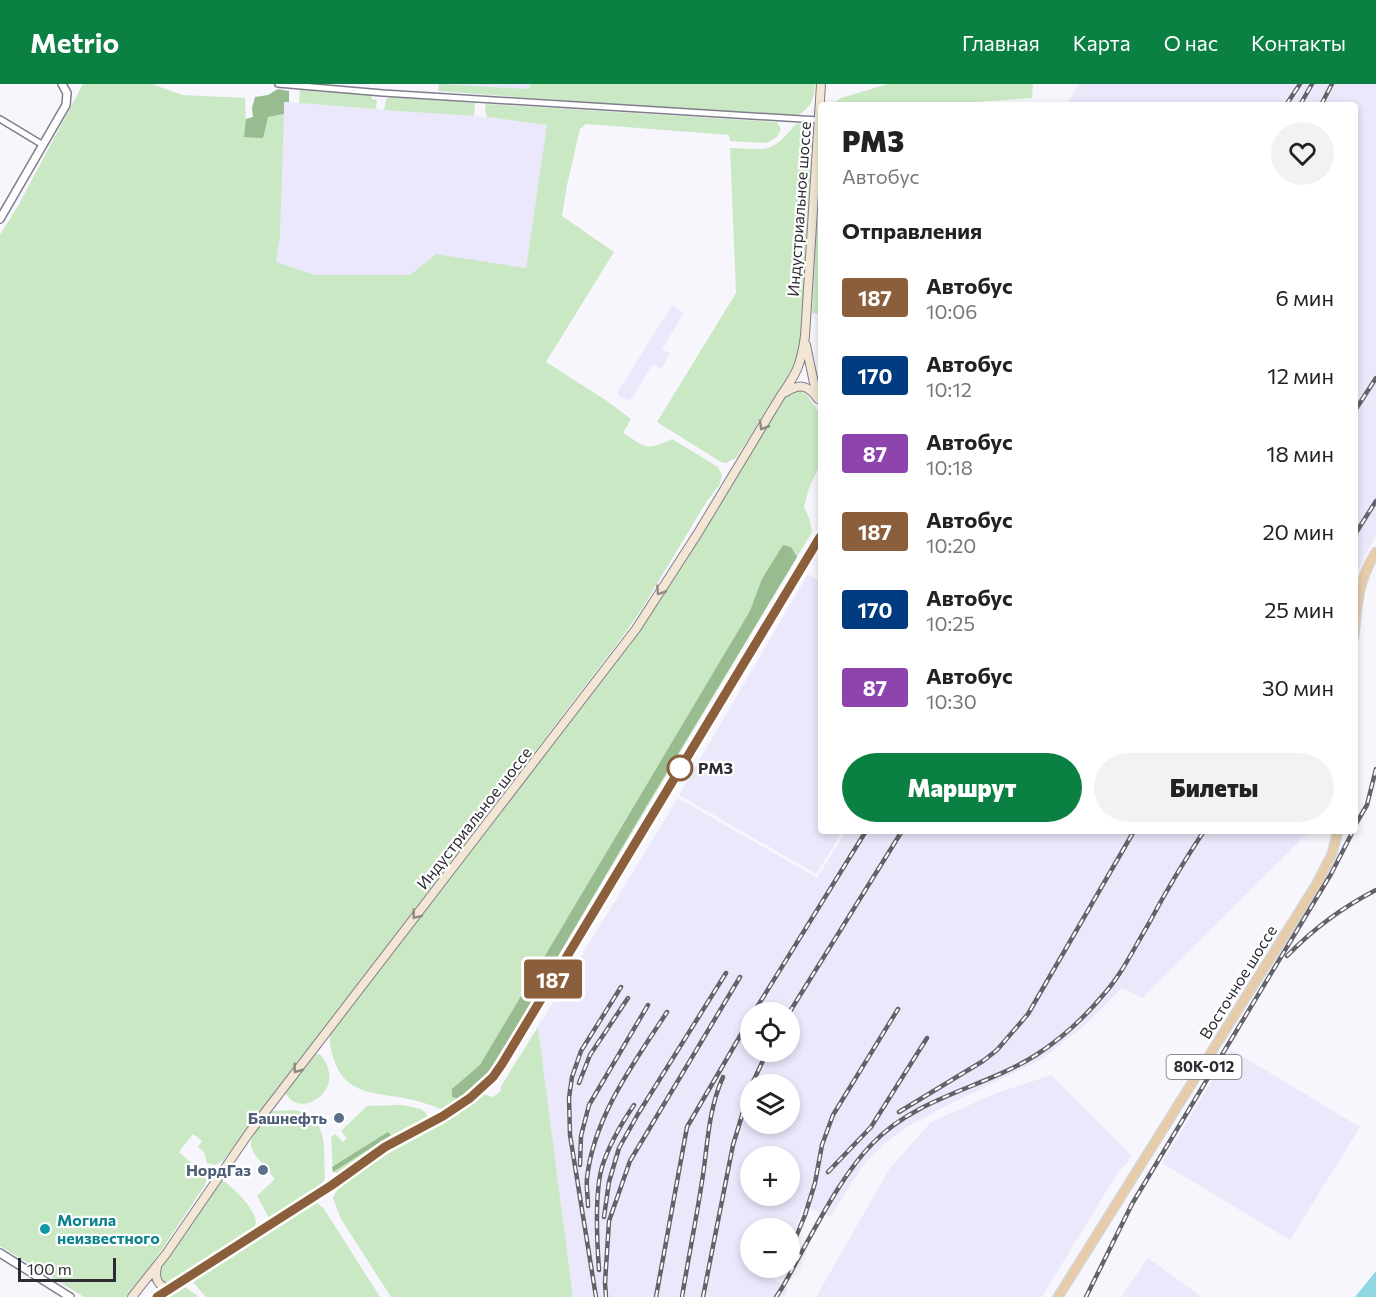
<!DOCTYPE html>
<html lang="ru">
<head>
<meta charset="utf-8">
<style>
	:root { --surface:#fff; --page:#f2f2f2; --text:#222; --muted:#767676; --accent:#0b8043 }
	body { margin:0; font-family:Commissioner,sans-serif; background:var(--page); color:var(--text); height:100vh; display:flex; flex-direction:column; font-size:22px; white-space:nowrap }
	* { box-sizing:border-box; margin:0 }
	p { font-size:20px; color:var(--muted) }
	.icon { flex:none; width:33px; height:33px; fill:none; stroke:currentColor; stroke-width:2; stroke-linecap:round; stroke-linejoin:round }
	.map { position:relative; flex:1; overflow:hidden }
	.side { position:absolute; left:818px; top:18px; width:540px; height:732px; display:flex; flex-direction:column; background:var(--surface); border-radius:6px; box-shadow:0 3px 9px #0003 }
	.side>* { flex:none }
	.badge { padding:0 12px; border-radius:4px; font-size:21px; line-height:39px }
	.tools { position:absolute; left:740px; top:918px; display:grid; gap:12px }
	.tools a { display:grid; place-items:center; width:60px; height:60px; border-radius:50%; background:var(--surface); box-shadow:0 3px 9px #0003; font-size:30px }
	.scale { position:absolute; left:18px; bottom:15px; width:98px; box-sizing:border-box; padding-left:6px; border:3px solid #2d2c33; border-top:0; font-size:16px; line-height:21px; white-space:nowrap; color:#2d2c33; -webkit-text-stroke:4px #fff; paint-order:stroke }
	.map>.badge { position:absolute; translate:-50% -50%; box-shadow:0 0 0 3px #fff }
	h2 { padding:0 24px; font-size:22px; line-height:54px }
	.round { display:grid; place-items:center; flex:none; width:63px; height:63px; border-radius:32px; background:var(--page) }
	.summary { display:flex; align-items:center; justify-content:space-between; height:102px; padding:0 24px }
	h1 { font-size:28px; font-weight:800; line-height:45px }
	.cta { display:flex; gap:12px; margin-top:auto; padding:12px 24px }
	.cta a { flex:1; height:69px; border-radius:36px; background:var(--accent); color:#fff; font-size:24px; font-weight:800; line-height:69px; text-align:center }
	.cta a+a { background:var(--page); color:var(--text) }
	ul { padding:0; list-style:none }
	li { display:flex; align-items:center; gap:18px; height:78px; padding:0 24px }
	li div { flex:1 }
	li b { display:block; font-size:22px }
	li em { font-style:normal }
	li .badge { min-width:66px; font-weight:700; text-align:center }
	header { display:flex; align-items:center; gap:36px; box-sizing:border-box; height:84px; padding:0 30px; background:var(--accent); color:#fff }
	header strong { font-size:28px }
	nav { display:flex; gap:33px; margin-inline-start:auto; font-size:21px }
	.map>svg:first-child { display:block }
	.built { fill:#ebe8fc; fill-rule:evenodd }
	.green { fill:#cbe8c4 }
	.forest { fill:#98bc8f }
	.water { fill:#8fd7e2 }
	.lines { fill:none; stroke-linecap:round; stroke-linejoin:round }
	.minor-casing { stroke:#807d8d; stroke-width:8 }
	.tertiary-casing { stroke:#807d8d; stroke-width:10 }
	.secondary-casing { stroke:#807d8d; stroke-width:10 }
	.primary-casing { stroke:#d5d5d6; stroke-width:11 }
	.minor { stroke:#fff; stroke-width:5 }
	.tertiary { stroke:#fff; stroke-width:7 }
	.secondary { stroke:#f3e6d4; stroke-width:8 }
	.primary { stroke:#e7cca9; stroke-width:8 }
	.rail-casing { stroke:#636269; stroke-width:4.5 }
	.rail { stroke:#fff; stroke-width:2; stroke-dasharray:7; stroke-linecap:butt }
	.oneway { stroke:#908984 }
	.line-casing { stroke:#fff; stroke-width:14 }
	.line { stroke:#8b5e3c; stroke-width:9 }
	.stop-dot { fill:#fff; stroke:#8b5e3c; stroke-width:3 }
	.service-dot { fill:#5c6f8a; stroke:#fff; stroke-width:2 }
	.culture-dot { fill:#0f9aa8; stroke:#fff; stroke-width:2 }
	.labels { text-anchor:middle; stroke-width:4.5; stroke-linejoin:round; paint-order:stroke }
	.shield { fill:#fff; stroke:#6c6b70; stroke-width:1.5 }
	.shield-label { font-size:15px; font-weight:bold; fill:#2d2c33 }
	.street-label { font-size:16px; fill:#2d2c33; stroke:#fff }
	.stop-label { font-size:16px; font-weight:bold; fill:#2d2c33; stroke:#fff; text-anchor:start }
	.service-label { font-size:16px; font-weight:bold; fill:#4e5e75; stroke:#fff; text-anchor:end }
	.culture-label { font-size:16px; font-weight:bold; fill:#0d838f; stroke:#fff; text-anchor:start }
</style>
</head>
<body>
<header>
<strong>Metrio</strong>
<nav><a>Главная</a><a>Карта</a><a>О нас</a><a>Контакты</a></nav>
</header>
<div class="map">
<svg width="1376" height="1213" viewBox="0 0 1376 1213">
	<rect width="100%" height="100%" fill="#f7f6fd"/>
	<path class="built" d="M 432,0 L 530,0 L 529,5 Z
		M 1079,0 L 1376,0 L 1376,451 L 1355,491 L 1354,21 L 1066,21 Z
		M 284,18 L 487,33 L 547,41 L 526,184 L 436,170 L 410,191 L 314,191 L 276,178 L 280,153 Z
		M 672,221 L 684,229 L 662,265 L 670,270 L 661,285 L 653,280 L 630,317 L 619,312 L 617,309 Z
		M 808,490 L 820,498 L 820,747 L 843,747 L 816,790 L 679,711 Z
		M 678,714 L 817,794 L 846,747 L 1310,747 L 1142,914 L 1122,904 L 1084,942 L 1042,975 L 946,1022 L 905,1044 L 884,1060 L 865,1079 L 830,1133 L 804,1121 L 789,1162 L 789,1144 L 750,1144 L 750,1184 L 779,1184 L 774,1196 L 788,1204 L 784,1213 L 573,1213 L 538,943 ZM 750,928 L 789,928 L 789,968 L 750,968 ZM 750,1000 L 789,1000 L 789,1040 L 750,1040 ZM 750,1072 L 789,1072 L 789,1112 L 750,1112 Z
		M 1232,966 L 1360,1043 L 1290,1156 L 1162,1079 L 1228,970 Z
		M 1051,991 L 1132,1072 L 1115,1093 L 1042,1213 L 816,1213 L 890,1084 L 931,1038 L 994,1010 Z
		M 1148,1174 L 1202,1213 L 1121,1213 Z"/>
	<path class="green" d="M 83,0 L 152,0 L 182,11 L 245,14 L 246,43 L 244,53 L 268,33 L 284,30 L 280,153 L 276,178 L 315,191 L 410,191 L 436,170 L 526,184 L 547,41 L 487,33 L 485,26 L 486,20 L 777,38 L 781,45 L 777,53 L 766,59 L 730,57 L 729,51 L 586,40 L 580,45 L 567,101 L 562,132 L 614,168 L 546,278 L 607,317 L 631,335 L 623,349 C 647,364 646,367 672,355 L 718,383 L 722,391 L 720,400 L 707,417 L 641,526 L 623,552 L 223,1077 L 215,1081 L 207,1079 L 204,1068 L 198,1063 L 202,1057 L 193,1050 L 179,1068 L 203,1089 L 207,1094 L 205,1101 L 152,1180 L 126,1213 L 84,1213 L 0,1162 L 0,151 L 19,120 Z
		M 439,0 L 529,5 L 530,0 L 815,0 C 814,15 812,22 799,31 L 674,25 L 438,7 Z
		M 888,0 L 1033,0 L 1032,14 L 930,21 L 830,21 L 841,14 Z
		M 300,6 L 371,11 L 372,15 L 377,16 L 376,25 L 299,19 Z
		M 392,13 L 475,19 L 474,32 L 384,26 L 386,15 Z
		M 802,39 C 811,45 812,51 812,62 L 800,265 L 796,279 L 788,293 L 736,374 L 726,379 L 721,378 L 657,338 L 736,209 L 730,64 C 769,65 769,71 796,40 Z
		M 820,137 L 820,227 L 818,230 L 812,229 L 817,139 Z
		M 799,306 L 807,311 L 820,330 L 820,380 L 809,404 L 804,423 L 810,436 L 812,448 L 488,989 L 444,1026 C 430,1021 417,1016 403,1014 C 376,1009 348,1010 336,981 C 332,971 329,960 330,949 L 636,551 L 783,314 Z
		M 538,943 L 573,1213 L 391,1213 L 341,1135 L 333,1114 L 341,1098 L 483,1010 L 493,1013 L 501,1007 L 501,1002 Z
		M 320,970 C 351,1007 296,1038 285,1007 L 312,971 Z
		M 402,1021 L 421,1025 L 427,1030 L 427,1035 L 339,1090 L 333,1088 L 331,1053 L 335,1050 L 343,1058 L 347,1054 L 341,1047 L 367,1022 Z
		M 295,1026 C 330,1034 323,1065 325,1094 L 322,1100 L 269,1134 L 257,1112 L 275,1095 C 247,1060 241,1065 270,1027 Z
		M 224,1097 C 234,1105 261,1129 255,1143 L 174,1196 L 164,1200 L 159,1195 L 159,1185 L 218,1098 Z
		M 311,1118 L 317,1119 L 324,1125 L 380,1213 L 206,1213 L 192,1197 Z
		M 185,1203 L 199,1213 L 164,1213 Z"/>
	<path class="forest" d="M 278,5 L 289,7 L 289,18 L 284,18 L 284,30 L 268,33 L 263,54 L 244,53 L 246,35 L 253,33 L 252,24 L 255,13 L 268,11 Z
		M 783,461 L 791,463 L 797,473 L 647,721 L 518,940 L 488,989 L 458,1015 L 452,1013 L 452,1005 L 480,981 L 750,527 L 762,495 Z
		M 388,1048 L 391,1051 L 333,1088 L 332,1083 Z"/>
	<path class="water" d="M 1376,1187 L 1376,1213 L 1355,1213 Z"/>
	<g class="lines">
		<defs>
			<path id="minor" d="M 278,0 L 383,9 L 818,36
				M 0,35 L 43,61"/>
			<path id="tertiary" d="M 0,135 L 66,21 L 67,9 L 62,0
				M 0,1169 L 70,1213"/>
			<path id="secondary" d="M 806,261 L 814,299 L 820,314
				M 786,308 C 800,299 808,301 818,315
				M 157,1183 C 154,1195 158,1203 171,1205
				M 132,1213 L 166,1170 L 249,1049 L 636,545 L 698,449 L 780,313 C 797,289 801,281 805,252 L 821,0
				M 157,1213 L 332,1101 L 385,1063 L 443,1033 L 470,1014 L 493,993 L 502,980 L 820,453"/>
			<path id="primary" d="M 1354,553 C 1357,520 1358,497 1376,468
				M 1058,1213 L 1316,801 L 1332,770 L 1338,747"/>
		</defs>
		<use href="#minor" class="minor-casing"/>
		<use href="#tertiary" class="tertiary-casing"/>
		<use href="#secondary" class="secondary-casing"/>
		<use href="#primary" class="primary-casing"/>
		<use href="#minor" class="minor"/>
		<use href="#tertiary" class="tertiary"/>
		<use href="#secondary" class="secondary"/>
		<use href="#primary" class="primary"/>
		<defs>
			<path id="rail" d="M 1286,21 L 1300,0
				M 1300,21 L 1312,0
				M 1321,21 L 1332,0
				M 1354,328 L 1376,294
				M 1354,452 L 1376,417
				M 1354,743 L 1367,721 L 1376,685
				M 1287,872 C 1313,845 1343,823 1376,806
				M 754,928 L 866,747
				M 789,929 L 902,747
				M 579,999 L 590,971 L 628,914
				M 752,1000 L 767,968
				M 899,1028 L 983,977 L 997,966 L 1028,930 L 1134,747
				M 580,1081 L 581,1052 L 589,1021 L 648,921
				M 828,1088 L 871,1043 L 927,954
				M 588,1122 C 588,1113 586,1103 587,1094 C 594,1032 634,979 667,928
				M 604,1133 L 609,1098 L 619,1064 L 638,1030 L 726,889
				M 789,1170 L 805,1131 L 815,1099 L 822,1061 L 833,1031 L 898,925
				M 599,1186 C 597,1158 594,1111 602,1083 C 609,1061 621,1040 634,1021
				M 596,1213 L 570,1051 L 569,1014 L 572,993 L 581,967 L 621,903
				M 606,1213 L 605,1199 L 609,1137 L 630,1077 L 740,893
				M 656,1213 L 687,1043 L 750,935
				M 682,1213 C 689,1170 698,1127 704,1084 C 708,1052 710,1022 723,993
				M 703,1213 L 733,1061 L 750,1005
				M 776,1213 C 785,1201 791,1187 799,1173 C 819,1137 844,1088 873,1059 C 917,1013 984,1004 1036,971 C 1061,955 1085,933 1104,910 C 1122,890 1134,864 1148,841 C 1165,809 1184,777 1204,747
				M 1086,1213 L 1132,1120 L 1331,790 L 1353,747"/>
		</defs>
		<use href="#rail" class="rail-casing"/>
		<use href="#rail" class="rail"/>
	</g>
	<defs><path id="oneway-chevron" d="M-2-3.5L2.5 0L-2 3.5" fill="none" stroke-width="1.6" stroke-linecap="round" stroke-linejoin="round" transform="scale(1.5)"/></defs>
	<g class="oneway">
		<use href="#oneway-chevron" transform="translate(763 342) rotate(121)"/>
		<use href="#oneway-chevron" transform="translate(660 507) rotate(123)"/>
		<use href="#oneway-chevron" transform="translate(416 831) rotate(128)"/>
		<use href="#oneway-chevron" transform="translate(297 985) rotate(127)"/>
	</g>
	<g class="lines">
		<defs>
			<path id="line" d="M 157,1213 L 332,1101 L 385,1063 L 443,1032 L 470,1014 L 493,993 L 502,980 L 820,453"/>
		</defs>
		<use href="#line" class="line-casing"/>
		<use href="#line" class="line"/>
	</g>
	<circle class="stop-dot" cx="680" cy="684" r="12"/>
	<g class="service-dot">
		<circle cx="339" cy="1034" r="6"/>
		<circle cx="263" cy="1086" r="6"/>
	</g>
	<circle class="culture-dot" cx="45" cy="1145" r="6"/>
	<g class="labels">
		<rect class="shield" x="1166.5" y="971" width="75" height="24" rx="4.5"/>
		<g class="shield-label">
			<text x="1204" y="988">80К-012</text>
		</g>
		<g class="street-label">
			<text transform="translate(799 125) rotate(-86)" y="6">Индустриальное шоссе</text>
			<text transform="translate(474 734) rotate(-52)" y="6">Индустриальное шоссе</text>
			<text transform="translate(1238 898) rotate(-58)" y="6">Восточное шоссе</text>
		</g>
		<g class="stop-label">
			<text x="698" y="690">РМЗ</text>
		</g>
		<g class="service-label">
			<text x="327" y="1040">Башнефть</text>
			<text x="251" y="1092">НордГаз</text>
		</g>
		<g class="culture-label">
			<text x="57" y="1142">Могила<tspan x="57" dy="18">неизвестного</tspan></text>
		</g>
	</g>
</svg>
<div class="tools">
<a><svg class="icon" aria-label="locate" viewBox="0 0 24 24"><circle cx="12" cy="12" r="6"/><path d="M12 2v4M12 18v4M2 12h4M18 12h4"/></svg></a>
<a><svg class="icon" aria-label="layers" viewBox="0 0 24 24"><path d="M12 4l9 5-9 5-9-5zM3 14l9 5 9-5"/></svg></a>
<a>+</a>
<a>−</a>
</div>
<div class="scale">100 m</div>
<b class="badge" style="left:553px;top:895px;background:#8b5e3c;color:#fff">187</b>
<section class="side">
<div class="summary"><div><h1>РМЗ</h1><p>Автобус</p></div><a class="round"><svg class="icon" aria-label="heart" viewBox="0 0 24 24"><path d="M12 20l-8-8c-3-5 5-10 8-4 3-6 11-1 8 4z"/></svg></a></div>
<h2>Отправления</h2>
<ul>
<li><span class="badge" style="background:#8b5e3c;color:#fff">187</span><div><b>Автобус</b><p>10:06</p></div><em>6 мин</em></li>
<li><span class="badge" style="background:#003b80;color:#fff">170</span><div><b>Автобус</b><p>10:12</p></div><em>12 мин</em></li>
<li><span class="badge" style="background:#8e44ad;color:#fff">87</span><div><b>Автобус</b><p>10:18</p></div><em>18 мин</em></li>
<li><span class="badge" style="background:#8b5e3c;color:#fff">187</span><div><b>Автобус</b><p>10:20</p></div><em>20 мин</em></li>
<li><span class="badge" style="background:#003b80;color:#fff">170</span><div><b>Автобус</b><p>10:25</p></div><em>25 мин</em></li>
<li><span class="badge" style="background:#8e44ad;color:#fff">87</span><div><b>Автобус</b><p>10:30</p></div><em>30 мин</em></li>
</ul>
<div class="cta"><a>Маршрут</a><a>Билеты</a></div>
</section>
</div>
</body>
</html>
